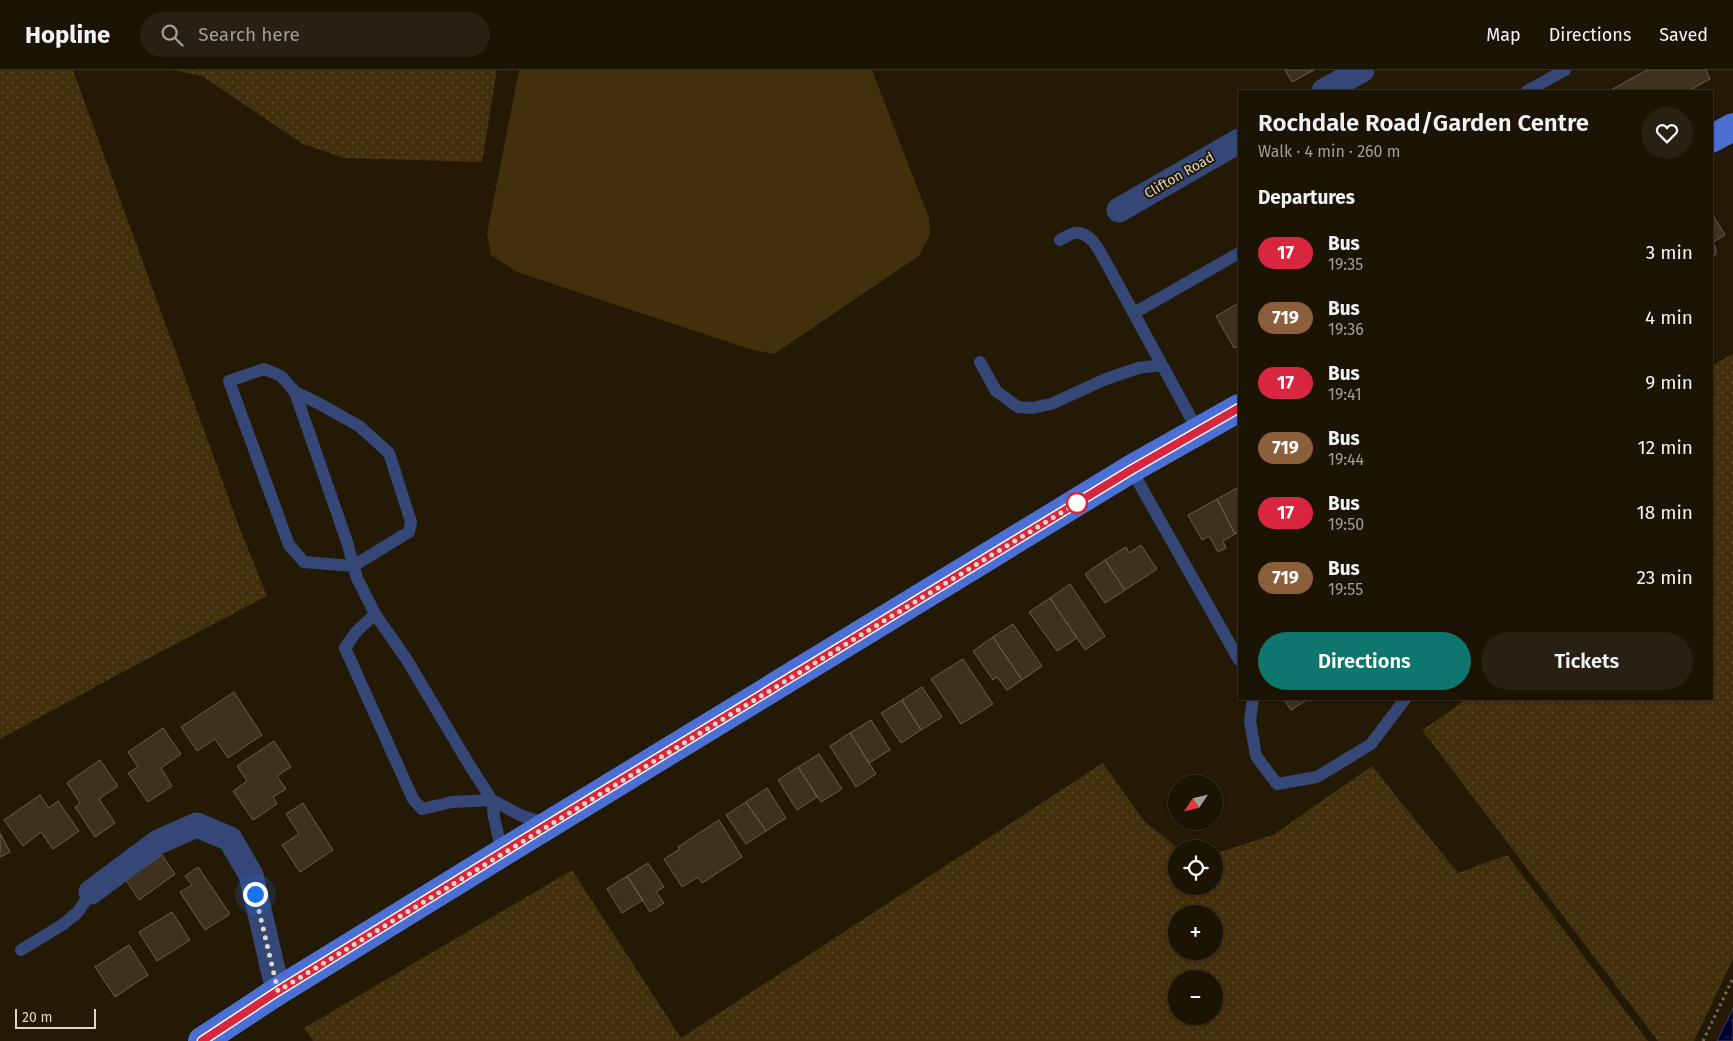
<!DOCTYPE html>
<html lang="en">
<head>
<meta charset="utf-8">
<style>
	:root { --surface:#1b1304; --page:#282013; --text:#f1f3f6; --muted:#a09e9a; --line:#393226; --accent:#0f766e }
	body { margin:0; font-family:"Fira Sans",sans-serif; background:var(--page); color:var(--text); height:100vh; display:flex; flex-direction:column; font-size:19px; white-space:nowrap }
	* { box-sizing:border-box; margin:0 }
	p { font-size:16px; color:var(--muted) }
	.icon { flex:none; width:28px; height:28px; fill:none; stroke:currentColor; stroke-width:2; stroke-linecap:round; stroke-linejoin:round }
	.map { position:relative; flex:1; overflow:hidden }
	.panel { position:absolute; left:1238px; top:20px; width:475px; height:610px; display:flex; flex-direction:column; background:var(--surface); border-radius:0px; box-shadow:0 1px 4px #0004,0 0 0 1px var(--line) }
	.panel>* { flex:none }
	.badge { padding:0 10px; border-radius:16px; font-size:18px; line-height:32px }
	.needle { width:32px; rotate:235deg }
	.tools { position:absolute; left:1168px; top:705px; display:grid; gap:10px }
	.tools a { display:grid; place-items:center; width:55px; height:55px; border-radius:50%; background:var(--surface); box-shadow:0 1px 4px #0004,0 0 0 1px var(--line); font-size:25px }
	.scale { position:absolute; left:15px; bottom:12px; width:81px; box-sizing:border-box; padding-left:5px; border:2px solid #ded7ca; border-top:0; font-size:14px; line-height:18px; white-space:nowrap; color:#ded7ca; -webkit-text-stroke:4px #241905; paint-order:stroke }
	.you { position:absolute; width:25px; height:25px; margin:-12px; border:4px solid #fff; border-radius:50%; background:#1a73e8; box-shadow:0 0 0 8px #1a73e833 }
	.map>.badge { position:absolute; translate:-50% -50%; box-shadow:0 0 0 2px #fff }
	h2 { padding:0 20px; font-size:19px; line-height:45px }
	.round { display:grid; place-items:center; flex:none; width:52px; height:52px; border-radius:26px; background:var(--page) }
	.headline { display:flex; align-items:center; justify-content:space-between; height:85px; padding:0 20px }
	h1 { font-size:24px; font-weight:600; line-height:38px }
	.button { display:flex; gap:10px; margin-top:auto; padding:10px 20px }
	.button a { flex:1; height:58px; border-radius:30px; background:var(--accent); color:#fff; font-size:20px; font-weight:600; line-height:58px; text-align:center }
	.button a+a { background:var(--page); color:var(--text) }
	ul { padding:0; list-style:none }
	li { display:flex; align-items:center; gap:15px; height:65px; padding:0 20px }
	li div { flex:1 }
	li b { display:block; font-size:19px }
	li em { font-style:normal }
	li .badge { min-width:55px; font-weight:700; text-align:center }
	header { display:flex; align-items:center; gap:30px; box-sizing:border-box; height:70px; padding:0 25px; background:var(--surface); border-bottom:1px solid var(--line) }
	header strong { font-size:24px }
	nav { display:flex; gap:28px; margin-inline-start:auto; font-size:18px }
	.search { width:350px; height:45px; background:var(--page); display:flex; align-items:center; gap:12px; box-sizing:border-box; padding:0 18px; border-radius:28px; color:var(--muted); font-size:19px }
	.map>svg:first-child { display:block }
	.grass { fill:url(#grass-dots); fill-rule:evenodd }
	.garden { fill:#422f0b }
	.water { fill:url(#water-ripples); stroke:#434060 }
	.building { fill:#3e321e; stroke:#6b5e49 }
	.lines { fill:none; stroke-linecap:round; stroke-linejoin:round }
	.path { stroke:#766c5c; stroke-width:3; stroke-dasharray:2.5 4; stroke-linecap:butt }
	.lane { stroke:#344777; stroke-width:12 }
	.street { stroke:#344777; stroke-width:25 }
	.primary { stroke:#4c6fd4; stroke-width:28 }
	.line-casing { stroke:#fff; stroke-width:11 }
	.line { stroke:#d7263d; stroke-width:8 }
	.walk { stroke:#ded7ca; stroke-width:5; stroke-dasharray:0 9 }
	.stop-dot { fill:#fff; stroke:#d7263d; stroke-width:2.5 }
	.labels { text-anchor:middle; stroke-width:4; stroke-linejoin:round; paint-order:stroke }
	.street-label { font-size:14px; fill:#ded7ca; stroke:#241905 }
</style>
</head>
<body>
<header>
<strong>Hopline</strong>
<div class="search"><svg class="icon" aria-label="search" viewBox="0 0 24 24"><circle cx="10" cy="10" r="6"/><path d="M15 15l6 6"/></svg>Search here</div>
<nav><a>Map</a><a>Directions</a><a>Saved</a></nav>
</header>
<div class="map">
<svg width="1733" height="971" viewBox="0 0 1733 971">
	<defs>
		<pattern id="grass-dots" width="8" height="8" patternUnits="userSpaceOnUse" patternTransform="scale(1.25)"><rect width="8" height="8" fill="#422f0b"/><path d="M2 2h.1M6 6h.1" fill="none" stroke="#5d4c2d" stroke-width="1.8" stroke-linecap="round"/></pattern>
		<pattern id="water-ripples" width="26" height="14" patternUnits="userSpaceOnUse" patternTransform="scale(1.25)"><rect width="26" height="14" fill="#010032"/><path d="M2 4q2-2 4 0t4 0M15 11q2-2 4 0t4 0" fill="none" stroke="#26244e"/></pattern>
	</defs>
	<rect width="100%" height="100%" fill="#241905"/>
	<path class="grass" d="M 0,0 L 73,0 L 240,459 L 267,526 L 115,606 L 0,669 Z
		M 174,0 L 497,0 L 482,92 L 344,88 L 303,74 L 202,6 Z
		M 1733,284 L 1733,889 L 1694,971 L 1658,971 L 1422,660 L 1467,629 L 1711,629 L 1711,296 Z
		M 1103,693 L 1144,751 L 1179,779 L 1176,779 L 1176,816 L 1214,816 L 1214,784 L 1273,765 L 1372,696 L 1458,803 L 1507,785 L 1648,971 L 313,971 L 304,958 L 572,800 L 681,968 ZM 1176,844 L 1214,844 L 1214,881 L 1176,881 ZM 1176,909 L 1214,909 L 1214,946 L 1176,946 Z"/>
	<path class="garden" d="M 519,0 L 872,0 L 929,148 L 930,164 L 919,186 L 774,284 L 749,279 L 517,202 L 491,185 L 487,164 Z"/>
	<path class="water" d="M 1733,938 L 1733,971 L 1717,971 Z"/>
	<path class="building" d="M 1285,0 L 1314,0 L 1292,12 Z
		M 1647,0 L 1706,0 L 1710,9 L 1688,21 L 1609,21 Z
		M 1711,142 L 1725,165 L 1713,172 L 1716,179 L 1716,184 L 1711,189 Z
		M 1239,233 L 1239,276 L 1234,278 L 1216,246 Z
		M 1237,418 L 1239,462 L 1235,464 L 1217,429 Z
		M 1217,429 L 1235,464 L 1223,471 L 1226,478 L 1218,482 L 1209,466 L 1202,470 L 1188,445 Z
		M 1141,475 L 1157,499 L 1125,520 L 1105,490 L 1126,477 L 1129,483 Z
		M 1105,490 L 1125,520 L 1105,533 L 1085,504 Z
		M 1070,514 L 1105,566 L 1085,580 L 1050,528 Z
		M 1050,528 L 1077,568 L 1057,581 L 1029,542 Z
		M 1013,554 L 1042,596 L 1022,610 L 993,567 Z
		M 993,567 L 1022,610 L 1007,620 L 997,607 L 993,610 L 973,581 Z
		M 963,589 L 993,634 L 961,654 L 931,609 Z
		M 922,617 L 942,647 L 921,660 L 902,630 Z
		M 234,622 L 262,665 L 228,688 L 215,669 L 197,681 L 181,657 Z
		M 1284,629 L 1308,629 L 1291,640 Z
		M 902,630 L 921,660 L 901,673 L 881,643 Z
		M 871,650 L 890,680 L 869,693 L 850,663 Z
		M 163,658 L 181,684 L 161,698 L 172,716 L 148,732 L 128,703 L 138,697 L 128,682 Z
		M 850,663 L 876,704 L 856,717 L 830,676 Z
		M 274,671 L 291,697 L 277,706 L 286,719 L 273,727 L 277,734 L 253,750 L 233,721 L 247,711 L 237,696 Z
		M 819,684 L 842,719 L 821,732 L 798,697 Z
		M 100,690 L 118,716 L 99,729 L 115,753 L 95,767 L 75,737 L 80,733 L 67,713 Z
		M 798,697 L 817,727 L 797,740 L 778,710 Z
		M 767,718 L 786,748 L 766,761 L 746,732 Z
		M 40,725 L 49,738 L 58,731 L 79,761 L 53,779 L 41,762 L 23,776 L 4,750 Z
		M 746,732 L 766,761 L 746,774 L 726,745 Z
		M 303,733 L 333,780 L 300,802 L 282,775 L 299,764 L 286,744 Z
		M 719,750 L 742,787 L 702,813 L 698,807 L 682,817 L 664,789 L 680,779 L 678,777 Z
		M 0,763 L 10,782 L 0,787 Z
		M 162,785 L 175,804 L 139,830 L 126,810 Z
		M 648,793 L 664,817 L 656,822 L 664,833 L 650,842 L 627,806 Z
		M 198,797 L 230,844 L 205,860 L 180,822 L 192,815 L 185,806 Z
		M 627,806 L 643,830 L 622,843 L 607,819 Z
		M 172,842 L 190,870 L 157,891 L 139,862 Z
		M 129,875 L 148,905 L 115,927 L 95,897 Z"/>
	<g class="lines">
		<path class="path" d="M 1703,971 L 1733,908"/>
		<path class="lane" d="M 1527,21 L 1565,0
			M 1060,170 C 1064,168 1070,164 1074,163 C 1092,160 1102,186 1109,198 L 1198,361
			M 1134,243 L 1239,183
			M 980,292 L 996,321 L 1018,337 L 1032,338 L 1051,334 L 1106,309 L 1138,298 L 1162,295
			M 264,299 L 281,306 L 295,322 L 318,333 L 359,356 L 389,383 L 411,452 L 409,462 L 353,496 L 304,492 L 289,475 L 229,311 Z
			M 295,322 L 347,472 L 357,508 L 375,544 L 407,590 L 470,696 L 492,730 L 494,747 L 502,783
			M 1131,399 L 1239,590
			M 375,544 L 356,562 L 345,578 L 413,729 L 422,739 L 452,732 L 492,730 L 520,745 L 547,754
			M 1253,629 L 1250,651 L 1256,686 L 1277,714 L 1317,707 L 1371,674 L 1405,629
			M 21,880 L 62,855 L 78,842 L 91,822"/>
		<path class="street" d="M 1324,21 L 1362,0
			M 1119,140 L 1239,71
			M 91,822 L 158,772 L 197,755 L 230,769 L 251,805 L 278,921"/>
		<path class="primary" d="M 1711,69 L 1733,57
			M 202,971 L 278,921 L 502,783 L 1131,399 L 1239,338"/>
	</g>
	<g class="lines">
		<defs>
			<path id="line" d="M 202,971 L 278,921 L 518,773 L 1131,400 L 1239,338"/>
		</defs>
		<use href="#line" class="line-casing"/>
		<use href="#line" class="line"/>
		<path class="walk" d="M 255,824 L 278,921 L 1082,430 L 1077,433"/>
	</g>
	<circle class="stop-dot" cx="1077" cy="433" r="10"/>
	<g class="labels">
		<g class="street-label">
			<text transform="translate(1179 105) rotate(-30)" y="5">Clifton Road</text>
		</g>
	</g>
</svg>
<div class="tools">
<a><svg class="needle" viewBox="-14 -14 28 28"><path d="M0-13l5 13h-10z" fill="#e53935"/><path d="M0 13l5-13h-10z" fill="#a09e9a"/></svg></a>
<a><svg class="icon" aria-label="locate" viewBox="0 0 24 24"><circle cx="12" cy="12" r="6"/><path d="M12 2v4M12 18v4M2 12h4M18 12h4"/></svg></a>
<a>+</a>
<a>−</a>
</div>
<div class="scale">20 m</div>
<div class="you" style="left:255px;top:824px"></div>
<section class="panel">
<div class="headline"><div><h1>Rochdale Road/Garden Centre</h1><p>Walk · 4 min · 260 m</p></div><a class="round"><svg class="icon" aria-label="heart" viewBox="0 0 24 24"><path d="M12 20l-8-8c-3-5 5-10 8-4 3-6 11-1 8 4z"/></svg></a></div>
<h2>Departures</h2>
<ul>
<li><span class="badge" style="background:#d7263d;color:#fff">17</span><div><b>Bus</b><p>19:35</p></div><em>3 min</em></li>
<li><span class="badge" style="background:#8b5e3c;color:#fff">719</span><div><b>Bus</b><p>19:36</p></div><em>4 min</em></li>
<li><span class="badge" style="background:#d7263d;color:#fff">17</span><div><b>Bus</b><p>19:41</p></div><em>9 min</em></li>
<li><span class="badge" style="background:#8b5e3c;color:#fff">719</span><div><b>Bus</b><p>19:44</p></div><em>12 min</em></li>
<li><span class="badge" style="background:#d7263d;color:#fff">17</span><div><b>Bus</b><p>19:50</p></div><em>18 min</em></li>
<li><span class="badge" style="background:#8b5e3c;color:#fff">719</span><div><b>Bus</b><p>19:55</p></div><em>23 min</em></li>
</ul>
<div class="button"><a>Directions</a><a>Tickets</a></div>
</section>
</div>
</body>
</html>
